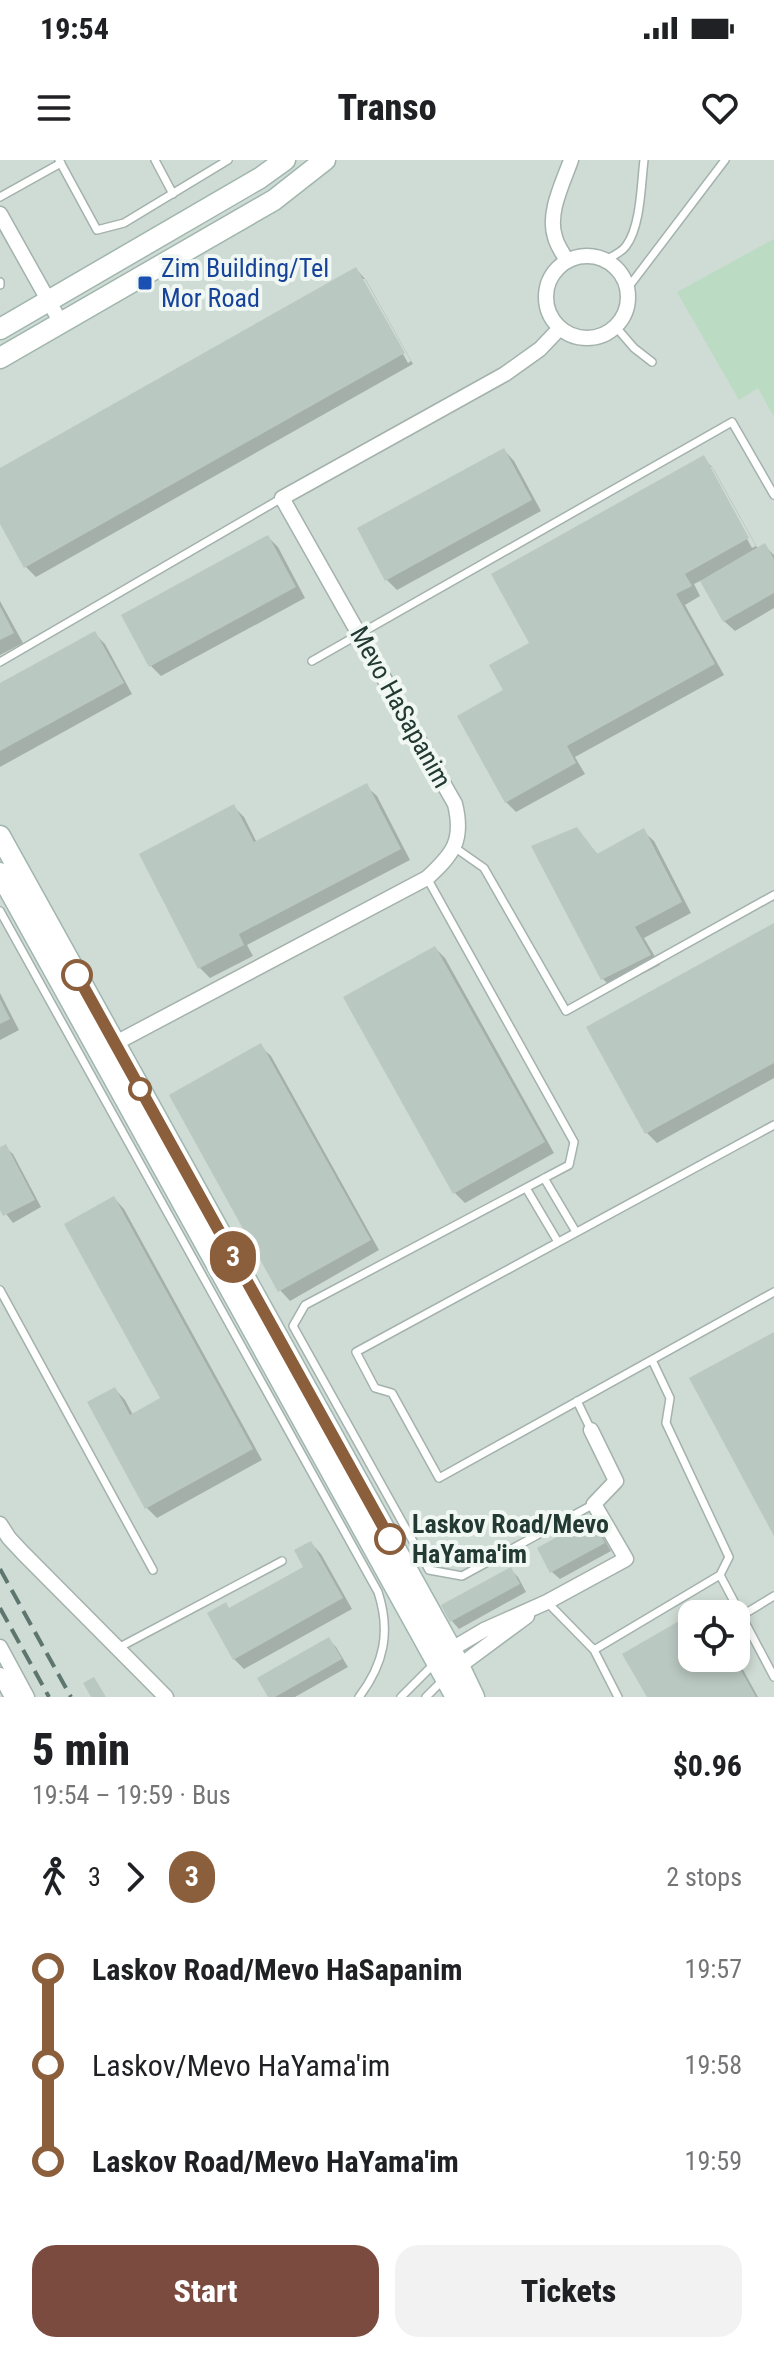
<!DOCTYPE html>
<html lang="en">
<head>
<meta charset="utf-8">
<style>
	:root { --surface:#fff; --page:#f2f2f2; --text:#202124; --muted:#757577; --accent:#7b4b3f }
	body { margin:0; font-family:"Roboto Condensed",sans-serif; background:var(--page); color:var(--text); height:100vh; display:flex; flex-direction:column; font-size:30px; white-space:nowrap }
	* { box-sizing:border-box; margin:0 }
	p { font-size:26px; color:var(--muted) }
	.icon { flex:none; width:44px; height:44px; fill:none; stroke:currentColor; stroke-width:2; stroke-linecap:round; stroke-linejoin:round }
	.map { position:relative; height:1537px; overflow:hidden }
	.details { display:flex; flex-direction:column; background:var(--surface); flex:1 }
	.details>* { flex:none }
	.badge { padding:0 16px; border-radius:26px; font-size:28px; line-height:52px }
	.buttons { position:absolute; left:678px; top:1440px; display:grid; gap:16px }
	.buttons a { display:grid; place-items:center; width:72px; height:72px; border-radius:16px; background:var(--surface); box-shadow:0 4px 12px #0003; font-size:40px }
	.map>.badge { position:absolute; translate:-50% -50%; box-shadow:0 0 0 4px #fff }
	.legs { display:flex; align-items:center; gap:12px; height:88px; padding:0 32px; font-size:26px }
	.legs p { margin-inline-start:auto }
	.headline { display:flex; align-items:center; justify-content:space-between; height:136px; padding:0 32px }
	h1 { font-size:44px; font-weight:800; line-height:60px }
	.button { display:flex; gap:16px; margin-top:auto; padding:16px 32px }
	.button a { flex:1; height:92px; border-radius:24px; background:var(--accent); color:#fff; font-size:32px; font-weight:800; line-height:92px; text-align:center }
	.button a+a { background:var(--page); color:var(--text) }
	ul { padding:0 32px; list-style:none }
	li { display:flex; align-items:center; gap:28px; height:96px; font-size:30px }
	li i { display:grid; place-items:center; width:12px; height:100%; margin:0 10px; background:currentColor }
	li i::after { content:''; width:20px; height:20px; margin:-10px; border:6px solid; border-radius:50%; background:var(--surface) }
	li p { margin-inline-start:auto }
	li:first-child i { background:linear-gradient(#0000 50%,currentColor 0) }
	li:last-child i { background:linear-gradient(currentColor 50%,#0000 0) }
	.status { display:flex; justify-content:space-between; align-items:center; height:56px; padding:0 40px; background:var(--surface); direction:ltr }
	.status svg { height:22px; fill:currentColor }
	header { display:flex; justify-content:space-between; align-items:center; height:104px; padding:0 32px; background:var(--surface); font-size:36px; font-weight:800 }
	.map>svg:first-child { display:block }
	.built { fill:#cfdbd5; fill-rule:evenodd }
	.green { fill:#bbdbc3 }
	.shadow { fill:#0003; fill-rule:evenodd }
	.building { fill:#bac8c2 }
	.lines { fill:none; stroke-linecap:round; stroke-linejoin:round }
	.lane-casing { stroke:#a4b2ad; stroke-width:10 }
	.street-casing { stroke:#a4b2ad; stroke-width:17 }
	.secondary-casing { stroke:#a0b6ae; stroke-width:23 }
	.lane { stroke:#fff; stroke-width:7 }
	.street { stroke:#fff; stroke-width:14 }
	.secondary { stroke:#fff; stroke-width:20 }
	.rail { stroke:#5d766f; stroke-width:4; stroke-dasharray:16 8; stroke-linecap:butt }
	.line-1-casing { stroke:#fff; stroke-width:18 }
	.line-1 { stroke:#8b5e3c; stroke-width:12 }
	.transit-dot { fill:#1a4fb4; stroke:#f1f8f4; stroke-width:3 }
	.stop-1-dot { fill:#fff; stroke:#8b5e3c; stroke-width:4 }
	.labels { text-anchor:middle; stroke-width:8; stroke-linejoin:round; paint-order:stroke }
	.transit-label { font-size:26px; fill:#164399; stroke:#f1f8f4; text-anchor:start }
	.street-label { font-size:26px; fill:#223a33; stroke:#f1f8f4 }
	.stop-label { font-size:26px; font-weight:bold; fill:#223a33; stroke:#f1f8f4; text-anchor:start }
</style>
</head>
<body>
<div class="status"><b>19:54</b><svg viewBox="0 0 49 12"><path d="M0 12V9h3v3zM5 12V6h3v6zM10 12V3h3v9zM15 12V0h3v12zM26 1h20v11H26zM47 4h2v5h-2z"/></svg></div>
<header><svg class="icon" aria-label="menu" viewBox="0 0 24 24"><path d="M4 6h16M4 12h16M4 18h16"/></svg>Transo<svg class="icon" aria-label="heart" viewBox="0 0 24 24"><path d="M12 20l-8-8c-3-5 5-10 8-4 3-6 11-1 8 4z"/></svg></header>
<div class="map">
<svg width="774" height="1537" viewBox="0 0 774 1537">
	<rect width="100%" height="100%" fill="#e1ebe6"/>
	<path class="built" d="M 0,0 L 774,0 L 774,1537 L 0,1537 ZM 692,1454 L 736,1454 L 736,1498 L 692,1498 Z"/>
	<path class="green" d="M 774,79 L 774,257 L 758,228 L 739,240 L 677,132 Z"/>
	<path class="shadow" d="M 356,109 L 366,120 L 413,204 L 36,417 L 26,407 L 0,360 L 0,310 ZM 361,119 L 365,119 L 411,201 L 408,203 Z
		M 504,290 L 514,301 L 541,351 L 397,430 L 386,419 Z
		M 703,298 L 713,308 L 758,389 L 765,386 L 774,395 L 774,448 L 735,471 L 724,461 L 702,420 L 694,424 L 700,436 L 685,445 L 724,515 L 575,597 L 585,614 L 516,652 L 506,642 L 506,531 L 532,484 ZM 708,307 L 712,307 L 756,386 L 752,388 Z
		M 268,377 L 278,387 L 305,438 L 161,516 L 151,506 L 124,456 Z
		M 0,441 L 23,483 L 0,495 Z
		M 95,474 L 105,484 L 132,534 L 0,607 L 0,526 Z
		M 366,626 L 377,636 L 410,700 L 247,785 L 253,796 L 210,818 L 200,808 L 234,647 L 244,657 L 257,683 Z
		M 577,670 L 599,696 L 643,671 L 654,681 L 691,753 L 644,778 L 660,805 L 613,829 L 603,819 Z
		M 774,765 L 774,918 L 657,983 L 647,973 Z
		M 435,788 L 445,798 L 554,993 L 465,1043 L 455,1033 Z
		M 0,833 L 19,870 L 0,880 Z
		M 260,886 L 271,896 L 379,1090 L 290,1141 L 280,1130 Z
		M 5,987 L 13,994 L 41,1047 L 13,1063 L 0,1046 L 0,990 Z
		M 114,1038 L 124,1049 L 262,1300 L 157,1358 L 147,1348 L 89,1243 L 115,1229 L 125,1240 L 133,1255 L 163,1239 Z
		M 591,1360 L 598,1368 L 611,1391 L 560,1419 L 552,1412 Z
		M 311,1383 L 321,1394 L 352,1449 L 244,1509 L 234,1499 L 230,1450 L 306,1408 Z
		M 511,1410 L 518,1417 L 526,1432 L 459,1469 L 452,1461 L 443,1446 Z
		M 692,1456 L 692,1498 L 736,1497 L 758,1537 L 649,1537 Z
		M 329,1480 L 336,1487 L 348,1507 L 295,1537 L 270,1537 Z"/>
	<path class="building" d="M 356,107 L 405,193 L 24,408 L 0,364 L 0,308 Z
		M 504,288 L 532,340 L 385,421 L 357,368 Z
		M 704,295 L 749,378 L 685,414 L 692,426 L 676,434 L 715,504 L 567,586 L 576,603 L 505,643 L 457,556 L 503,530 L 489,505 L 529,483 L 491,414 Z
		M 268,375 L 296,427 L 149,507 L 121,455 Z
		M 765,383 L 774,399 L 774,433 L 723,462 L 700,421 Z
		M 0,446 L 14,473 L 0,480 Z
		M 95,471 L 124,523 L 0,591 L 0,523 Z
		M 367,623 L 401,689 L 239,774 L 244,785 L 198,809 L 139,694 L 234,644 L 254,682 Z
		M 577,667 L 597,694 L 644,668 L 682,742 L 635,767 L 651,795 L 601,820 L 531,686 Z
		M 774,763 L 774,903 L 645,974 L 586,867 Z
		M 435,786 L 545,982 L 453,1034 L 343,837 Z
		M 0,839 L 10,859 L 0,864 Z
		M 261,883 L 371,1080 L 278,1132 L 169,935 Z
		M 6,984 L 35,1040 L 3,1056 L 0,1050 L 0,987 Z
		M 114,1036 L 253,1289 L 145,1349 L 87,1242 L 115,1227 L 130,1255 L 160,1238 L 64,1064 Z
		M 774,1172 L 774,1376 L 689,1218 Z
		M 591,1358 L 605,1383 L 550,1413 L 537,1388 Z
		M 311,1381 L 343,1438 L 233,1500 L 207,1453 L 226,1442 L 229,1448 L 303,1407 L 294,1390 Z
		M 511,1407 L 520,1424 L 450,1462 L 441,1445 Z
		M 705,1446 L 709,1454 L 692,1454 L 692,1498 L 734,1498 L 756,1537 L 647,1537 L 622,1494 Z
		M 329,1477 L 342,1499 L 275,1537 L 268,1537 L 257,1518 Z
		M 94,1517 L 106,1537 L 91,1537 L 83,1523 Z"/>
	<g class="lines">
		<defs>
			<path id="lane" d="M 59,0 L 97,70 L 124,63 L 228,0
				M 155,0 L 173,34
				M 0,37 L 61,3
				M 605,100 C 613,96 621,93 626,86 C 641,66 641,24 644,0
				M 0,122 L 0,125
				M 627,129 L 725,0
				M 615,166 L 634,188 L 652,202
				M 312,501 L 732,262 L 774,335
				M 0,502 L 282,338
				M 454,687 L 484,708 L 566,851 L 774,735
				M 427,718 L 574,982 L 569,1005 L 305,1145 L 293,1166 L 429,1410 L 462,1416 L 594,1344
				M 0,751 L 378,1432 C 391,1472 384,1504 359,1537
				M 774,965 L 356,1192 L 375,1228 L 392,1233 L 439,1318 L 774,1132
				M 544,1018 L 576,1072
				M 526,1028 L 558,1082
				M 0,1130 L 153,1410
				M 652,1200 L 670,1238 L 666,1263 L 729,1397 L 720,1415
				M 577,1241 L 591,1270
				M 547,1442 L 594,1490 L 618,1537
				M 741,1456 L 774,1436
				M 118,1488 L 282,1401
				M 594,1490 L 720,1415 L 774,1517
				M 401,1537 L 436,1502
				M 426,1537 L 444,1519"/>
			<path id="street" d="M 0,54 L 61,163
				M546 137a41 41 0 1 1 82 0a41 41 0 1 1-82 0Z
				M 567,101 C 563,93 557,86 555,77 C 547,53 563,23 571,0
				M 110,886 L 427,718 C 453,694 464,681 455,644 L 282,338 L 505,214 L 540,189 L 560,168
				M 0,1364 L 9,1378 L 23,1393 L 166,1537
				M 0,1487 L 27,1537
				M 445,1493 L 484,1470 L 547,1442 L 626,1399 L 594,1344 L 616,1321 L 591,1270
				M 454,1510 L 527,1456
				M 0,1515 L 12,1537"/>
			<path id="secondary" d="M 0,169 L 260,18 L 285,0
				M 0,198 L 274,40 L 325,0
				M 0,676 L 451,1489 L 474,1537
				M 0,713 L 456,1537"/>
		</defs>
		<use href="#lane" class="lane-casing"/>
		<use href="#street" class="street-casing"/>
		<use href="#secondary" class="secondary-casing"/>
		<use href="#lane" class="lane"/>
		<use href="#street" class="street"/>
		<use href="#secondary" class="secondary"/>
		<path class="rail" d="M 0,1409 L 71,1537
			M 0,1448 L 49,1537"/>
	</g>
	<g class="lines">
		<defs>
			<path id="line-1" d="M 77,815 L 390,1379"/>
		</defs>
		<use href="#line-1" class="line-1-casing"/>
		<use href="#line-1" class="line-1"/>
	</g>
	<rect class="transit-dot" x="137" y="115" width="16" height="16" rx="4"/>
	<g class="stop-1-dot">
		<circle cx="77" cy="815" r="14"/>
		<circle cx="140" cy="929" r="10"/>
		<circle cx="390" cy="1379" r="14"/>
	</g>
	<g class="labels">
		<g class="transit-label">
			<text x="161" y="117">Zim Building/Tel<tspan x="161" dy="30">Mor Road</tspan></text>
		</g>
		<g class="street-label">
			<text transform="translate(401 547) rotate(61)" y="9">Mevo HaSapanim</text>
		</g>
		<g class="stop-label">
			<text x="412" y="1373">Laskov Road/Mevo<tspan x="412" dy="30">HaYama'im</tspan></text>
		</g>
	</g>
</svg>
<div class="buttons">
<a><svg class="icon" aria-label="locate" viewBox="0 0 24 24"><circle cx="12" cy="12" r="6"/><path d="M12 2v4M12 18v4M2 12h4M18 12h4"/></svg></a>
</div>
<b class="badge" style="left:233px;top:1097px;background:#8b5e3c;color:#fff">3</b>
</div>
<section class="details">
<div class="headline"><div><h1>5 min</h1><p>19:54 – 19:59 · Bus</p></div><b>$0.96</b></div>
<div class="legs"><svg class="icon" aria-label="walk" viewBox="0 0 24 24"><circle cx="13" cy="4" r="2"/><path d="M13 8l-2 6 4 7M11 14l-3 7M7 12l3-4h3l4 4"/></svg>3<svg class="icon" aria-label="forward" viewBox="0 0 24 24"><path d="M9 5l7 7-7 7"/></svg><b class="badge" style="background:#8b5e3c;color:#fff">3</b><p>2 stops</p></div>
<ul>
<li><i style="color:#8b5e3c"></i><b>Laskov Road/Mevo HaSapanim</b><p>19:57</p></li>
<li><i style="color:#8b5e3c"></i><span>Laskov/Mevo HaYama'im</span><p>19:58</p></li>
<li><i style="color:#8b5e3c"></i><b>Laskov Road/Mevo HaYama'im</b><p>19:59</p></li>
</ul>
<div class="button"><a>Start</a><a>Tickets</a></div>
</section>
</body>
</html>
